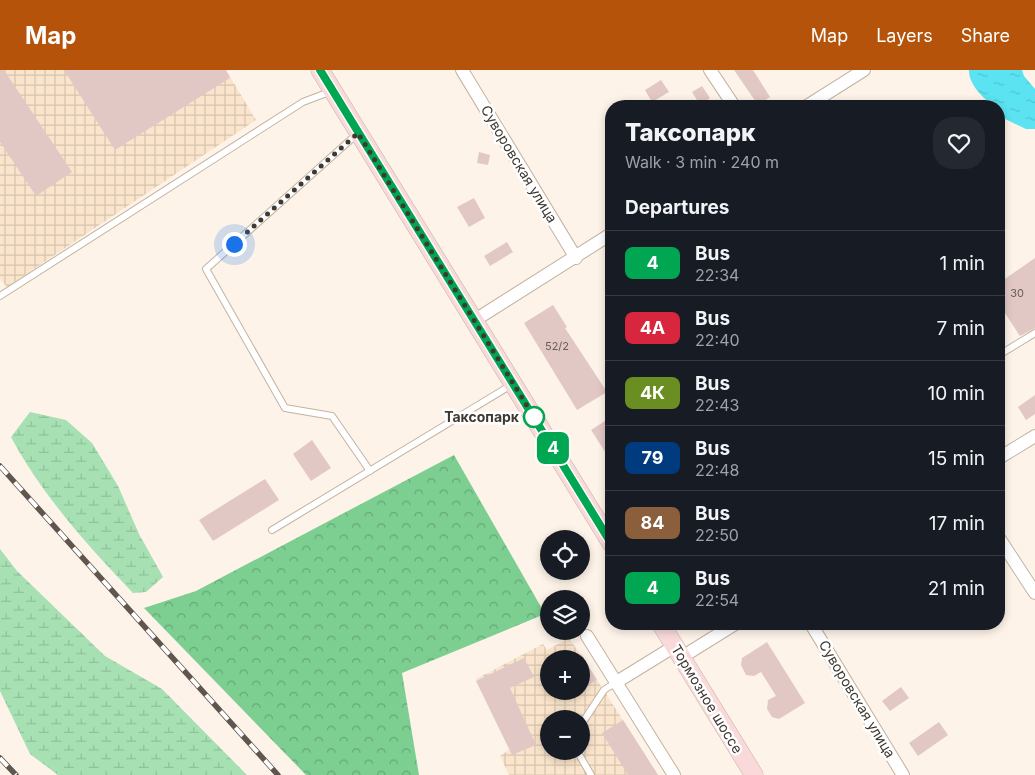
<!DOCTYPE html>
<html lang="en">
<head>
<meta charset="utf-8">
<style>
	:root { --surface:#171b24; --page:#242831; --text:#f1f3f6; --muted:#9ea1a6; --line:#363941; --accent:#b45309 }
	body { margin:0; font-family:Inter,sans-serif; background:var(--page); color:var(--text); height:100vh; display:flex; flex-direction:column; font-size:19px; white-space:nowrap }
	* { box-sizing:border-box; margin:0 }
	p { font-size:16px; color:var(--muted) }
	.icon { flex:none; width:28px; height:28px; fill:none; stroke:currentColor; stroke-width:2; stroke-linecap:round; stroke-linejoin:round }
	.map { position:relative; flex:1; overflow:hidden }
	.drawer { position:absolute; left:605px; top:30px; width:400px; height:530px; display:flex; flex-direction:column; background:var(--surface); border-radius:20px; box-shadow:0 2px 8px #0003 }
	.drawer>* { flex:none }
	.badge { padding:0 10px; border-radius:8px; font-size:18px; line-height:32px }
	.fabs { position:absolute; left:540px; top:460px; display:grid; gap:10px }
	.fabs a { display:grid; place-items:center; width:50px; height:50px; border-radius:50%; background:var(--surface); box-shadow:0 2px 8px #0003; font-size:25px }
	.you { position:absolute; width:25px; height:25px; margin:-12px; border:4px solid #fff; border-radius:50%; background:#1a73e8; box-shadow:0 0 0 8px #1a73e833 }
	.map>.badge { position:absolute; translate:-50% -50%; box-shadow:0 0 0 2px #fff }
	h2 { padding:0 20px; font-size:19px; line-height:45px }
	.round { display:grid; place-items:center; flex:none; width:52px; height:52px; border-radius:20px; background:var(--page) }
	.overview { display:flex; align-items:center; justify-content:space-between; height:85px; padding:0 20px }
	h1 { font-size:24px; font-weight:800; line-height:38px }
	ul { padding:0; list-style:none }
	li { display:flex; align-items:center; gap:15px; height:65px; padding:0 20px; border-top:1px solid var(--line) }
	li div { flex:1 }
	li b { display:block; font-size:19px }
	li em { font-style:normal }
	li .badge { min-width:55px; font-weight:700; text-align:center }
	header { display:flex; align-items:center; gap:30px; box-sizing:border-box; height:70px; padding:0 25px; background:var(--accent); color:#fff }
	header strong { font-size:24px }
	nav { display:flex; gap:28px; margin-inline-start:auto; font-size:18px }
	.map>svg:first-child { display:block }
	.industrial { fill:url(#industrial-grid); fill-rule:evenodd }
	.forest { fill:url(#forest-crowns) }
	.wetland { fill:url(#wetland-marsh) }
	.water { fill:url(#water-ripples) }
	.building { fill:#e2c8c5 }
	.lines { fill:none; stroke-linecap:round; stroke-linejoin:round }
	.lane-casing { stroke:#c3b3a1; stroke-width:8 }
	.street-casing { stroke:#c3b3a1; stroke-width:14 }
	.secondary-casing { stroke:#c3b3a1; stroke-width:19 }
	.lane { stroke:#fff; stroke-width:6 }
	.street { stroke:#fff; stroke-width:12 }
	.secondary { stroke:#fad9db; stroke-width:18 }
	.rail-casing { stroke:#5f574f; stroke-width:5.5 }
	.rail { stroke:#fff; stroke-width:4; stroke-dasharray:11; stroke-linecap:butt }
	.line-casing { stroke:#fff; stroke-width:11 }
	.line { stroke:#00a651; stroke-width:8 }
	.walk { stroke:#403932; stroke-width:5; stroke-dasharray:0 9 }
	.stop-dot { fill:#fff; stroke:#00a651; stroke-width:2.5 }
	.labels { text-anchor:middle; stroke-width:5; stroke-linejoin:round; paint-order:stroke }
	.number-label { font-size:11px; fill:#685d57 }
	.street-label { font-size:14px; fill:#403932; stroke:#fff }
	.stop-label { font-size:14px; font-weight:bold; fill:#403932; stroke:#fff; text-anchor:end }
</style>
</head>
<body>
<header>
<strong>Map</strong>
<nav><a>Map</a><a>Layers</a><a>Share</a></nav>
</header>
<div class="map">
<svg width="1035" height="705" viewBox="0 0 1035 705">
	<defs>
		<pattern id="industrial-grid" width="8" height="8" patternUnits="userSpaceOnUse" patternTransform="scale(1.25)"><rect width="8" height="8" fill="#fae4cb"/><path d="M0 4h8M4 0v8" fill="none" stroke="#d7c4af"/></pattern>
		<pattern id="forest-crowns" width="20" height="18" patternUnits="userSpaceOnUse" patternTransform="scale(1.25)"><rect width="20" height="18" fill="#7cce91"/><path d="M2 6a3 3 0 1 1 6 0M12 15a3 3 0 1 1 6 0" fill="none" stroke="#67a877"/></pattern>
		<pattern id="wetland-marsh" width="20" height="14" patternUnits="userSpaceOnUse" patternTransform="scale(1.25)"><rect width="20" height="14" fill="#a6e0b3"/><path d="M1 5h8M5 5V1M11 12h8M15 12V8" fill="none" stroke="#90c19a"/></pattern>
		<pattern id="water-ripples" width="26" height="14" patternUnits="userSpaceOnUse" patternTransform="scale(1.25)"><rect width="26" height="14" fill="#5be3f2"/><path d="M2 4q2-2 4 0t4 0M15 11q2-2 4 0t4 0" fill="none" stroke="#50c4d0"/></pattern>
	</defs>
	<rect width="100%" height="100%" fill="#fdf3e8"/>
	<path class="industrial" d="M 0,0 L 226,0 L 256,50 L 7,217 L 0,209 Z
		M 569,568 L 585,591 L 658,705 L 509,705 L 500,686 L 510,679 L 476,609 L 543,574 L 547,580 ZM 549,589 L 581,589 L 581,621 L 549,621 ZM 549,649 L 581,649 L 581,681 L 549,681 Z"/>
	<path class="forest" d="M 454,385 L 545,544 L 402,603 L 419,705 L 306,705 L 144,538 L 196,521 Z"/>
	<path class="wetland" d="M 30,342 L 66,350 L 92,373 L 118,416 L 139,464 L 163,507 L 146,522 L 133,523 C 88,476 42,425 11,367 Z
		M 0,479 L 17,501 L 105,586 L 162,619 L 247,705 L 58,705 L 30,684 L 0,621 Z"/>
	<path class="water" d="M 969,0 L 1022,0 L 1024,6 L 1035,19 L 1035,59 L 1026,59 L 1003,48 L 999,36 C 985,34 968,13 969,0 Z"/>
	<path class="building" d="M 0,0 L 4,0 L 72,102 L 36,126 L 0,72 Z
		M 64,0 L 226,0 L 230,8 L 115,80 Z
		M 734,0 L 753,0 L 770,27 L 758,35 Z
		M 661,10 L 669,22 L 652,32 L 645,20 Z
		M 702,16 L 710,28 L 700,35 L 692,22 Z
		M 479,82 L 490,85 L 488,95 L 477,93 Z
		M 474,128 L 485,148 L 469,157 L 457,137 Z
		M 507,172 L 513,182 L 490,196 L 484,186 Z
		M 1035,188 L 1035,258 L 1020,266 L 999,234 L 999,213 Z
		M 553,235 L 567,257 L 565,258 L 607,322 L 577,340 L 524,253 Z
		M 1035,325 L 1035,344 L 1026,350 L 1018,337 Z
		M 611,347 L 611,391 L 591,360 Z
		M 312,370 L 331,398 L 311,411 L 293,384 Z
		M 265,409 L 279,430 L 213,471 L 199,450 Z
		M 767,572 L 805,633 L 779,649 L 772,647 L 767,639 L 768,630 L 776,626 L 761,602 L 754,606 L 746,605 L 741,595 L 742,588 Z
		M 581,584 L 597,610 L 581,619 Z
		M 524,588 L 534,607 L 510,618 L 536,675 L 512,685 L 476,611 Z
		M 901,617 L 909,628 L 890,641 L 882,631 Z
		M 623,650 L 658,705 L 628,705 L 602,663 Z
		M 939,652 L 948,665 L 918,686 L 909,673 Z"/>
	<g class="lines">
		<defs>
			<path id="lane" d="M 357,64 L 206,199 L 285,338 L 332,346 L 370,401
				M 0,226 L 303,32 L 332,21
				M 999,285 L 1035,263
				M 272,460 L 513,314
				M 581,655 L 604,620 L 615,613
				M 577,681 L 591,705"/>
			<path id="street" d="M 462,0 L 576,188
				M 710,0 L 734,36
				M 807,36 L 864,0
				M 475,250 L 611,164
				M 999,388 L 1035,366
				M 999,468 L 1035,523
				M 811,554 L 903,705
				M 587,566 L 674,705
				M 682,587 L 735,554
				M 615,613 L 675,576"/>
			<path id="secondary" d="M 320,0 L 611,473
				M 661,554 L 754,705"/>
		</defs>
		<use href="#lane" class="lane-casing"/>
		<use href="#street" class="street-casing"/>
		<use href="#secondary" class="secondary-casing"/>
		<use href="#lane" class="lane"/>
		<use href="#street" class="street"/>
		<use href="#secondary" class="secondary"/>
		<defs>
			<path id="rail" d="M 0,396 L 278,705
				M 0,688 L 16,705"/>
		</defs>
		<use href="#rail" class="rail-casing"/>
		<use href="#rail" class="rail"/>
	</g>
	<g class="lines">
		<defs>
			<path id="line" d="M 320,0 L 611,473"/>
		</defs>
		<use href="#line" class="line-casing"/>
		<use href="#line" class="line"/>
		<path class="walk" d="M 234,174 L 358,63 L 534,347"/>
	</g>
	<circle class="stop-dot" cx="534" cy="347" r="10"/>
	<g class="labels">
		<g class="number-label">
			<text x="1017" y="227">30</text>
			<text x="557" y="280">52/2</text>
		</g>
		<g class="street-label">
			<text transform="translate(519 94) rotate(59)" y="5">Суворовская улица</text>
			<text transform="translate(707 629) rotate(59)" y="5">Тормозное шоссе</text>
			<text transform="translate(857 629) rotate(59)" y="5">Суворовская улица</text>
		</g>
		<g class="stop-label">
			<text x="519" y="352">Таксопарк</text>
		</g>
	</g>
</svg>
<div class="fabs">
<a><svg class="icon" aria-label="locate" viewBox="0 0 24 24"><circle cx="12" cy="12" r="6"/><path d="M12 2v4M12 18v4M2 12h4M18 12h4"/></svg></a>
<a><svg class="icon" aria-label="layers" viewBox="0 0 24 24"><path d="M12 4l9 5-9 5-9-5zM3 14l9 5 9-5"/></svg></a>
<a>+</a>
<a>−</a>
</div>
<div class="you" style="left:234px;top:174px"></div>
<b class="badge" style="left:553px;top:378px;background:#00a651;color:#fff">4</b>
<section class="drawer">
<div class="overview"><div><h1>Таксопарк</h1><p>Walk · 3 min · 240 m</p></div><a class="round"><svg class="icon" aria-label="heart" viewBox="0 0 24 24"><path d="M12 20l-8-8c-3-5 5-10 8-4 3-6 11-1 8 4z"/></svg></a></div>
<h2>Departures</h2>
<ul>
<li><span class="badge" style="background:#00a651;color:#fff">4</span><div><b>Bus</b><p>22:34</p></div><em>1 min</em></li>
<li><span class="badge" style="background:#d7263d;color:#fff">4А</span><div><b>Bus</b><p>22:40</p></div><em>7 min</em></li>
<li><span class="badge" style="background:#6b8e23;color:#fff">4К</span><div><b>Bus</b><p>22:43</p></div><em>10 min</em></li>
<li><span class="badge" style="background:#003b80;color:#fff">79</span><div><b>Bus</b><p>22:48</p></div><em>15 min</em></li>
<li><span class="badge" style="background:#8b5e3c;color:#fff">84</span><div><b>Bus</b><p>22:50</p></div><em>17 min</em></li>
<li><span class="badge" style="background:#00a651;color:#fff">4</span><div><b>Bus</b><p>22:54</p></div><em>21 min</em></li>
</ul>
</section>
</div>
</body>
</html>
